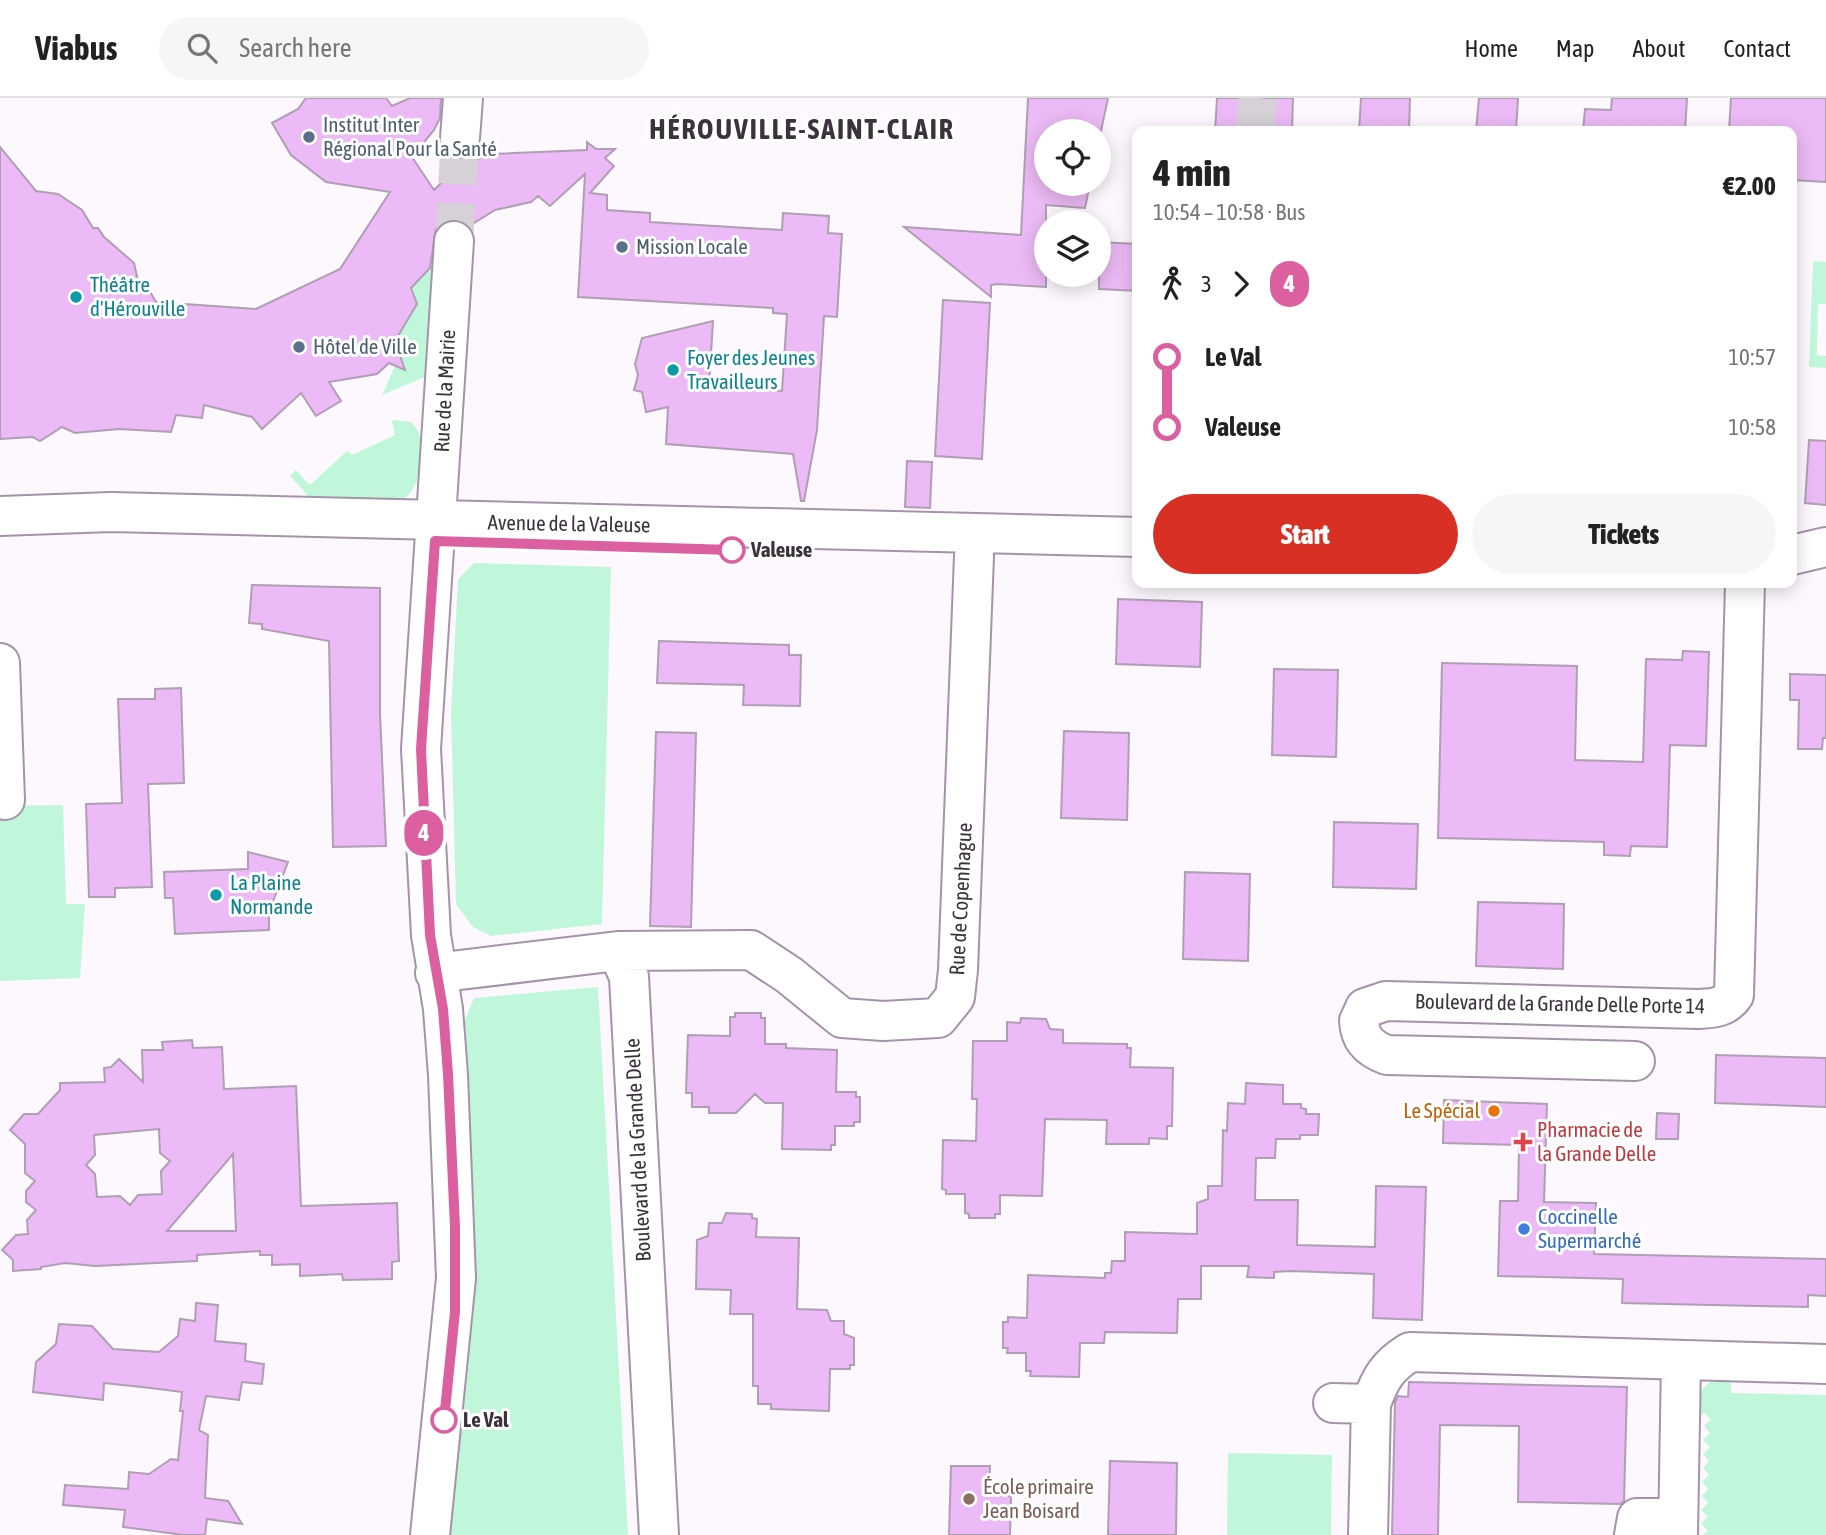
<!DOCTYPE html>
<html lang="en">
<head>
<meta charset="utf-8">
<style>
	:root { --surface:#fff; --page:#f6f6f6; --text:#222; --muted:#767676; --line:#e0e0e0; --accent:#d93025 }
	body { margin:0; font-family:"Asap Condensed",sans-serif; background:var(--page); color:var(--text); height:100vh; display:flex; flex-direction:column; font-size:26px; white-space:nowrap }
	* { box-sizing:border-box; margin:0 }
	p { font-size:23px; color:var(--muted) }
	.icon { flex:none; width:38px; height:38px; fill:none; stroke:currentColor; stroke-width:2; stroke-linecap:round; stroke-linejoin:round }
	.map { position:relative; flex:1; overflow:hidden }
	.side { position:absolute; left:1132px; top:28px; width:665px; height:462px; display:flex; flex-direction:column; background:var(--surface); border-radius:14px; box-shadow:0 4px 18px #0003 }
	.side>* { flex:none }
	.badge { padding:0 14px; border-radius:23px; font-size:24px; line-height:46px }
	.controls { position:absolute; left:1034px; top:21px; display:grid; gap:14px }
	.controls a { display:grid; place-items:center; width:77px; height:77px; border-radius:50%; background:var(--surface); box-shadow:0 4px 18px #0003; font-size:35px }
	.map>.badge { position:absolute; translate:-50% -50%; box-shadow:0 0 0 4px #fff }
	.legs { display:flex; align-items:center; gap:10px; height:77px; padding:0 21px; font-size:23px }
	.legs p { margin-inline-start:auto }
	.summary { display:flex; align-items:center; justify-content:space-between; height:119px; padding:0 21px }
	h1 { font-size:38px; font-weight:800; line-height:52px }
	.cta { display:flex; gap:14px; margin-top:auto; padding:14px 21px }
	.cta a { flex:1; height:80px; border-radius:42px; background:var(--accent); color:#fff; font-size:28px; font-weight:800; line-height:80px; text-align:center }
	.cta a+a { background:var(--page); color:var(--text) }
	ul { padding:0 21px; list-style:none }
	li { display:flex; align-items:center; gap:24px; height:70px; font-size:26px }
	li i { display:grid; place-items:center; width:10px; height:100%; margin:0 9px; background:currentColor }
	li i::after { content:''; width:18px; height:18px; margin:-9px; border:5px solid; border-radius:50%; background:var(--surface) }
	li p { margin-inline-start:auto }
	li:first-child i { background:linear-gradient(#0000 50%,currentColor 0) }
	li:last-child i { background:linear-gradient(currentColor 50%,#0000 0) }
	header { display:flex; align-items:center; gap:42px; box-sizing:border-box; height:98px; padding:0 35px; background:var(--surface); border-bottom:2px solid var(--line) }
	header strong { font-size:33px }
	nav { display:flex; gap:38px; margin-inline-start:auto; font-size:24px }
	.search { width:490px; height:63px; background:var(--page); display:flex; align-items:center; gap:18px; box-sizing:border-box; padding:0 24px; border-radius:38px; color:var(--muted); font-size:26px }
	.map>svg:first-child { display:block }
	.green { fill:#c0f7db }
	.building { fill:#ecbaf6; stroke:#b09eb4; stroke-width:2; fill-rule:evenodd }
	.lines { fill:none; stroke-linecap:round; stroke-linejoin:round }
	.minor-tunnel { stroke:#d5d1d6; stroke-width:38; stroke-dasharray:38 19; stroke-linecap:butt }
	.minor-casing { stroke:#a593a8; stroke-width:42 }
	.minor { stroke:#fff; stroke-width:38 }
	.line-1-casing { stroke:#fff; stroke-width:16 }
	.line-1 { stroke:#dc5f9f; stroke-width:10 }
	.service-dot { fill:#5c6f8a; stroke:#fff; stroke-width:2.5 }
	.culture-dot { fill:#0f9aa8; stroke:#fff; stroke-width:2.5 }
	.stop-1-dot { fill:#fff; stroke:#dc5f9f; stroke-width:3.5 }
	.food-dot { fill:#e8710a; stroke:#fff; stroke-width:2.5 }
	.health-dot { fill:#e0444e; stroke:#fff; stroke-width:2.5 }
	.shop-dot { fill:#3f7fe0; stroke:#fff; stroke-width:2.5 }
	.education-dot { fill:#8d6e63; stroke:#fff; stroke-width:2.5 }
	.labels { text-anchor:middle; stroke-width:6; stroke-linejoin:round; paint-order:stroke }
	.service-label { font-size:21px; fill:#4e5e75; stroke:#fff; text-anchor:start }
	.culture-label { font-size:21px; fill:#0d838f; stroke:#fff; text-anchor:start }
	.street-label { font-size:21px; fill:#3b333c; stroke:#fff }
	.stop-label { font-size:21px; font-weight:bold; fill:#3b333c; stroke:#fff; text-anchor:start }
	.food-label { font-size:21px; fill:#c56008; stroke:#fff; text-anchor:end }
	.health-label { font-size:21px; fill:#be3a42; stroke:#fff; text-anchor:start }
	.shop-label { font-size:21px; fill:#366cbe; stroke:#fff; text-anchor:start }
	.education-label { font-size:21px; fill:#785e54; stroke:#fff; text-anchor:start }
	.district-label { font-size:28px; font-weight:bold; letter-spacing:2px; fill:#3b333c; stroke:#fff }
</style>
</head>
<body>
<header>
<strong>Viabus</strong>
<div class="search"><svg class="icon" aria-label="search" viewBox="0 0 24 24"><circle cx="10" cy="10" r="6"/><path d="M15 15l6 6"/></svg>Search here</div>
<nav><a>Home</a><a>Map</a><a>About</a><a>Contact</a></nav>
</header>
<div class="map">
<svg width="1826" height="1437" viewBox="0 0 1826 1437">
	<rect width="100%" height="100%" fill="#fcf8fd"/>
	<path class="green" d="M 1813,163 L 1826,164 L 1826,206 L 1818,206 L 1817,257 L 1826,258 L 1826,270 L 1809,269 Z
		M 434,169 L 430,271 L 425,279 L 382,297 L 395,268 L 405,271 L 395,243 L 417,206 L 411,190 L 426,171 Z
		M 395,322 L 411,324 C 432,343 423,390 400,404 L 310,400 L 290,378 L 296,372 L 310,387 L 347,353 L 352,357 L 395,337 L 392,323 Z
		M 474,465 L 611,469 L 602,826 L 491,838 L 473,829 L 456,806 L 451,615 L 458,481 Z
		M 63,707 L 66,806 L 85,806 L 80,880 L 0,883 L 0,708 Z
		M 598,889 L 628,1437 L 445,1437 L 463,927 L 474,900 Z
		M 1731,1274 L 1731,1295 L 1826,1297 L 1826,1437 L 1703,1437 L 1708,1433 L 1701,1425 L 1708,1419 L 1701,1412 L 1708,1405 L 1702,1398 L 1708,1391 L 1702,1384 L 1709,1377 L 1703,1370 L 1709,1363 L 1703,1356 L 1710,1349 L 1703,1342 L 1710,1335 L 1704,1328 L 1711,1321 L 1704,1315 L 1690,1326 C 1698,1295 1699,1286 1731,1274 Z
		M 1228,1355 L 1332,1357 L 1331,1437 L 1227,1437 Z"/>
	<path class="building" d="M 306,0 L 386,0 L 392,8 L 410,0 L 441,0 L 440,20 L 434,32 L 412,59 L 434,92 L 459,68 L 492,56 L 587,52 L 587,44 L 596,51 L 615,51 L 605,60 L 614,68 L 590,95 L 607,97 L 607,112 L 650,115 L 650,124 L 782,132 L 783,115 L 829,118 L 828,135 L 842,136 L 837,219 L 824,218 L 817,332 L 804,403 L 801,403 L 793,356 L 666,346 L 668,309 L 646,314 L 642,294 L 634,292 L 638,277 L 635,266 L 642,240 L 713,223 L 709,288 L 782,293 L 787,216 L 773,215 L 773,210 L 578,199 L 585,76 L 550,108 L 538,98 L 531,104 L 495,112 L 469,128 L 455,121 L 444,124 L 436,130 L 430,170 L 411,190 L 417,206 L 395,243 L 405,272 L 389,265 L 377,276 L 329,284 L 341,303 L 316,318 L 301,295 L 262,331 L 252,319 L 204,307 L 202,320 L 176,317 L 171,334 L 119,331 L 75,335 L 62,329 L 40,343 L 33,339 L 0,341 L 0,49 L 36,93 L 58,96 L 82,112 L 93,130 L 98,130 L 104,139 L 134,165 L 139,187 L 149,192 L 156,204 L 256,211 L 340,171 L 390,94 L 326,84 L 291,57 L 272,25 L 298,11 Z
		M 1028,0 L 1108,0 L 1101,33 L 1046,33 L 1046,86 L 1090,86 L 1085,110 L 1046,107 L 1046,189 L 997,186 L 991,187 L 991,199 L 904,129 L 1021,137 Z
		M 1217,0 L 1293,0 L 1292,33 L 1215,33 Z
		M 1361,0 L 1410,0 L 1409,33 L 1359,33 Z
		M 1479,0 L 1518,0 L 1516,33 L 1476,33 Z
		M 1612,0 L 1687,0 L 1685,33 L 1583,33 L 1585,11 L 1611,12 Z
		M 1731,0 L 1826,0 L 1826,84 L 1792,82 L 1792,33 L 1729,33 Z
		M 1099,144 L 1138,146 L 1138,193 L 1099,191 Z
		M 943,202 L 990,205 L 982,361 L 935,358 Z
		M 1809,342 L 1826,343 L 1826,407 L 1805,405 Z
		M 907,363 L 932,364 L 930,410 L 905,409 Z
		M 252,487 L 380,490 L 380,616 L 386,748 L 333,749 L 329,543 L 262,531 L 262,526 L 249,525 Z
		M 1118,501 L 1202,504 L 1200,569 L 1116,566 Z
		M 659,543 L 789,547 L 789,557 L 801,557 L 800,608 L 743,607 L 744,587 L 657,585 Z
		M 1683,553 L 1709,554 L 1706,648 L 1670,647 L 1667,749 L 1631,748 L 1630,758 L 1604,757 L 1604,744 L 1438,740 L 1442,565 L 1577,568 L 1575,662 L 1643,664 L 1646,561 L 1682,562 Z
		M 1274,571 L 1338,572 L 1336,659 L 1272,657 Z
		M 1790,576 L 1826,577 L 1826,640 L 1823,640 L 1822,651 L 1798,651 L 1799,602 L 1790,602 Z
		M 181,590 L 184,685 L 148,686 L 152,789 L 115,790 L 115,799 L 89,799 L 86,706 L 122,705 L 118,601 L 155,601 L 155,591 Z
		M 1064,633 L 1129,635 L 1127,722 L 1061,720 Z
		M 656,634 L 696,635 L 691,829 L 650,828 Z
		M 1334,724 L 1418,726 L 1416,791 L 1333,789 Z
		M 248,754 L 288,764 L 269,814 L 269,832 L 175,836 L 173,800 L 165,800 L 164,774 L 248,771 Z
		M 1185,774 L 1250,776 L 1248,863 L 1183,861 Z
		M 1478,804 L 1564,806 L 1563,871 L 1476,868 Z
		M 735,915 L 761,915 L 761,920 L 765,920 L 765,946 L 786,946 L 786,950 L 837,952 L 836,994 L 856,994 L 856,999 L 860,999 L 860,1024 L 854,1024 L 854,1028 L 835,1028 L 835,1047 L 831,1047 L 831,1052 L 782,1051 L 783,1005 L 765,1005 L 755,996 L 736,1015 L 709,1015 L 709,1009 L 692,1009 L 692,995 L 686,995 L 688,937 L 730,938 L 730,919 L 735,919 Z
		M 1021,920 L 1046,921 L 1050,931 L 1063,932 L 1063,945 L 1127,946 L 1127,950 L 1131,950 L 1130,969 L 1173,970 L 1172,1028 L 1167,1028 L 1167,1041 L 1149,1040 L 1149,1046 L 1106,1046 L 1107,1022 L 1045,1021 L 1042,1098 L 1000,1097 L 1000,1116 L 995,1116 L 995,1120 L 969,1120 L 969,1116 L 965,1115 L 965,1096 L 946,1096 L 946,1092 L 942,1091 L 943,1042 L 976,1043 L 977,1001 L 972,1001 L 973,943 L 1007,943 L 1007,924 L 1020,925 Z
		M 192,942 L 193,950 L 222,949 L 224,991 L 296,988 L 301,1108 L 397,1105 L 399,1163 L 392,1164 L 392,1181 L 343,1182 L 342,1176 L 300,1178 L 300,1166 L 272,1167 L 272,1157 L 260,1157 L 260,1153 L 197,1157 L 197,1163 L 95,1168 L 65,1165 L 41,1169 L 41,1171 L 13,1173 L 13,1162 L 2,1152 L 16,1137 L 28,1136 L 27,1122 L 36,1112 L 26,1104 L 26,1093 L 35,1083 L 25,1075 L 25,1046 L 10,1032 L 24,1016 L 38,1016 L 60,992 L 60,985 L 105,984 L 104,970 L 111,969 L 119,961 L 143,984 L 142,952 L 163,952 L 162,944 ZM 159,1031 L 160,1055 L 170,1063 L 161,1073 L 162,1096 L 138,1097 L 130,1107 L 120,1098 L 97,1099 L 95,1076 L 86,1067 L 95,1057 L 94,1037 ZM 233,1056 L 236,1133 L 167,1133 Z
		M 1716,957 L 1826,960 L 1826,1009 L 1715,1005 Z
		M 1246,985 L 1283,987 L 1283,1006 L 1301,1006 L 1301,1010 L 1306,1011 L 1306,1016 L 1319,1016 L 1318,1037 L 1300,1037 L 1300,1041 L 1276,1041 L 1275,1060 L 1256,1060 L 1255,1102 L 1298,1102 L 1297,1147 L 1375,1149 L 1376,1088 L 1426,1089 L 1422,1222 L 1373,1220 L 1374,1176 L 1291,1173 L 1274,1174 L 1274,1180 L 1247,1179 L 1249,1168 L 1201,1168 L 1201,1201 L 1178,1201 L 1177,1235 L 1105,1234 L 1104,1245 L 1080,1245 L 1079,1279 L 1030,1278 L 1031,1273 L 1026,1273 L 1026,1255 L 1007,1255 L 1008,1250 L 1003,1250 L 1003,1224 L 1008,1224 L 1008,1219 L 1027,1220 L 1028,1177 L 1105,1180 L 1105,1175 L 1111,1175 L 1112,1163 L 1125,1163 L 1125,1134 L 1197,1136 L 1197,1105 L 1208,1101 L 1208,1088 L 1222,1088 L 1223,1032 L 1227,1033 L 1228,1005 L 1245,1006 Z
		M 1444,1002 L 1547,1006 L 1544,1104 L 1596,1105 L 1594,1156 L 1826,1161 L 1826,1198 L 1808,1197 L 1808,1209 L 1622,1205 L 1623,1181 L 1498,1178 L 1500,1103 L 1518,1103 L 1519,1047 L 1443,1045 Z
		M 1657,1015 L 1679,1016 L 1678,1041 L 1656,1041 Z
		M 726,1115 L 752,1116 L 752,1120 L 757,1121 L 756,1139 L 799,1140 L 797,1211 L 827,1212 L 831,1223 L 844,1223 L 844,1236 L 854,1240 L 854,1267 L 850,1267 L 850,1271 L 830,1271 L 829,1313 L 771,1311 L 771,1306 L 758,1306 L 758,1288 L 753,1288 L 753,1216 L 730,1216 L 731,1192 L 696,1191 L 697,1142 L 708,1138 L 709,1125 L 722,1125 Z
		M 196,1205 L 218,1207 L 215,1243 L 246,1246 L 245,1263 L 264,1266 L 262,1286 L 242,1284 L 239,1302 L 206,1298 L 199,1332 L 208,1337 L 205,1400 L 228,1403 L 242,1426 L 207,1421 L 205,1437 L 184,1437 L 123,1429 L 125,1412 L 63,1407 L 65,1387 L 128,1391 L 129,1374 L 149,1376 L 171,1361 L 178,1362 L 183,1313 L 180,1313 L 182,1294 L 151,1290 L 104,1285 L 103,1302 L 33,1294 L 36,1264 L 56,1246 L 59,1226 L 92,1228 L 113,1251 L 159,1254 L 178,1238 L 180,1221 L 195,1223 Z
		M 1409,1284 L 1627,1289 L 1624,1403 L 1620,1406 L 1518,1404 L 1519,1328 L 1440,1327 L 1438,1437 L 1392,1437 L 1395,1304 L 1398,1298 L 1408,1299 Z
		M 1110,1363 L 1177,1365 L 1176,1437 L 1108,1437 Z
		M 951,1368 L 990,1368 L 989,1398 L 1011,1398 L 1010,1437 L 949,1437 Z"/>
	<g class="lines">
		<path class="minor-tunnel" d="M 1255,33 L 1258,0
			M 454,143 L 460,40"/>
		<defs>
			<path id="minor" d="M 460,40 L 463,0
				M 0,418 L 111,414 L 1138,439
				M 1792,457 L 1826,449
				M 0,565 L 5,702
				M 618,853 L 629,879 L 659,1437
				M 435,875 L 618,853 L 751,852 L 789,877 L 842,920 L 883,923 L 938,920 L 955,899 L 958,872 L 974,458
				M 1635,963 L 1387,957 C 1370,951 1360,942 1359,923 L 1365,910 L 1386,903 L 1699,911 C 1713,910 1725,910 1734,897 L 1745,485
				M 1333,1305 L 1371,1306 L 1368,1437
				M 1371,1306 C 1380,1281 1387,1268 1410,1254 L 1826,1266
				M 430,1437 L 456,1180 L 448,977 L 443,911 L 431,837 L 421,651 L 454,143
				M 1634,1437 L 1637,1420 L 1663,1420 L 1678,1415
				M 1678,1437 L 1681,1263"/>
		</defs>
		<use href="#minor" class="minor-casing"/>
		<use href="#minor" class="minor"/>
	</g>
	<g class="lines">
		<defs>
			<path id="line-1" d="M 444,1322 L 455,1214 L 455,1129 L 448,976 L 443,911 L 430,837 L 421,651 L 435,443 L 732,452"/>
		</defs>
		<use href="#line-1" class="line-1-casing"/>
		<use href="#line-1" class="line-1"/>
	</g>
	<g class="service-dot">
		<circle cx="309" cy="39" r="7"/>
		<circle cx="622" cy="149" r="7"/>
		<circle cx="299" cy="249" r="7"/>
	</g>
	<g class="culture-dot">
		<circle cx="76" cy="199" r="7"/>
		<circle cx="673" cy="272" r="7"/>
		<circle cx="216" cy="797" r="7"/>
	</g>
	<g class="stop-1-dot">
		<circle cx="732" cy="452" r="12"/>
		<circle cx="444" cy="1322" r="12"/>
	</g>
	<circle class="food-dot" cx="1494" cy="1013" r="7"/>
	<path class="health-dot" d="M1519.5 1033.5h7v7h7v7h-7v7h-7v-7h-7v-7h7z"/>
	<circle class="shop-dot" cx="1524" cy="1131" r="7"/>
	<circle class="education-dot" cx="969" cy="1401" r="7"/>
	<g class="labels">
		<g class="service-label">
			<text x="323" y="34">Institut Inter<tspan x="323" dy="24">Régional Pour la Santé</tspan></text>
			<text x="636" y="156">Mission Locale</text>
			<text x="313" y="256">Hôtel de Ville</text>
		</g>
		<g class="culture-label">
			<text x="90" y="194">Théâtre<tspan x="90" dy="24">d'Hérouville</tspan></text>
			<text x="687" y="267">Foyer des Jeunes<tspan x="687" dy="24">Travailleurs</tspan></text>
			<text x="230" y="792">La Plaine<tspan x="230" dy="24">Normande</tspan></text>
		</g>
		<g class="street-label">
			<text transform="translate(445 293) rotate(-87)" y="7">Rue de la Mairie</text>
			<text transform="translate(569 426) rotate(1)" y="7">Avenue de la Valeuse</text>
			<text transform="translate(961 801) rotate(-87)" y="7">Rue de Copenhague</text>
			<text transform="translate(1560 906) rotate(1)" y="7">Boulevard de la Grande Delle Porte 14</text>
			<text transform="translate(638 1052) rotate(-93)" y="7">Boulevard de la Grande Delle</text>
		</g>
		<g class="stop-label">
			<text x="751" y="459">Valeuse</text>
			<text x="463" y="1329">Le Val</text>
		</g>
		<g class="food-label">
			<text x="1480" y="1020">Le Spécial</text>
		</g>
		<g class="health-label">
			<text x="1537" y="1039">Pharmacie de<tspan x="1537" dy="24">la Grande Delle</tspan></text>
		</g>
		<g class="shop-label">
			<text x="1538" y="1126">Coccinelle<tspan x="1538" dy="24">Supermarché</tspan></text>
		</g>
		<g class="education-label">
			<text x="983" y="1396">École primaire<tspan x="983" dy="24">Jean Boisard</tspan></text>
		</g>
		<g class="district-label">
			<text x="802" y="41">HÉROUVILLE-SAINT-CLAIR</text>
		</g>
	</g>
</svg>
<div class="controls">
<a><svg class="icon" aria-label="locate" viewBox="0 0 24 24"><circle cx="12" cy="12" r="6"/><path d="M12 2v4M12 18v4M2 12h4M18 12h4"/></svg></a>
<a><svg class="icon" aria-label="layers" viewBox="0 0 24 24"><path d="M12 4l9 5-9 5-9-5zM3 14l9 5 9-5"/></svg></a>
</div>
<b class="badge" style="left:424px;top:735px;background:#dc5f9f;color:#fff">4</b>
<section class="side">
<div class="summary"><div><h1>4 min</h1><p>10:54 – 10:58 · Bus</p></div><b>€2.00</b></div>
<div class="legs"><svg class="icon" aria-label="walk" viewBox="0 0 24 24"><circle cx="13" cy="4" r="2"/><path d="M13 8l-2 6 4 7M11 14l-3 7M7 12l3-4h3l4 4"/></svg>3<svg class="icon" aria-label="forward" viewBox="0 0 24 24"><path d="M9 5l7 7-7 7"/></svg><b class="badge" style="background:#dc5f9f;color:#fff">4</b></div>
<ul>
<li><i style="color:#dc5f9f"></i><b>Le Val</b><p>10:57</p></li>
<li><i style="color:#dc5f9f"></i><b>Valeuse</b><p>10:58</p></li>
</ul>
<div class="cta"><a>Start</a><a>Tickets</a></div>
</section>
</div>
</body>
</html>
